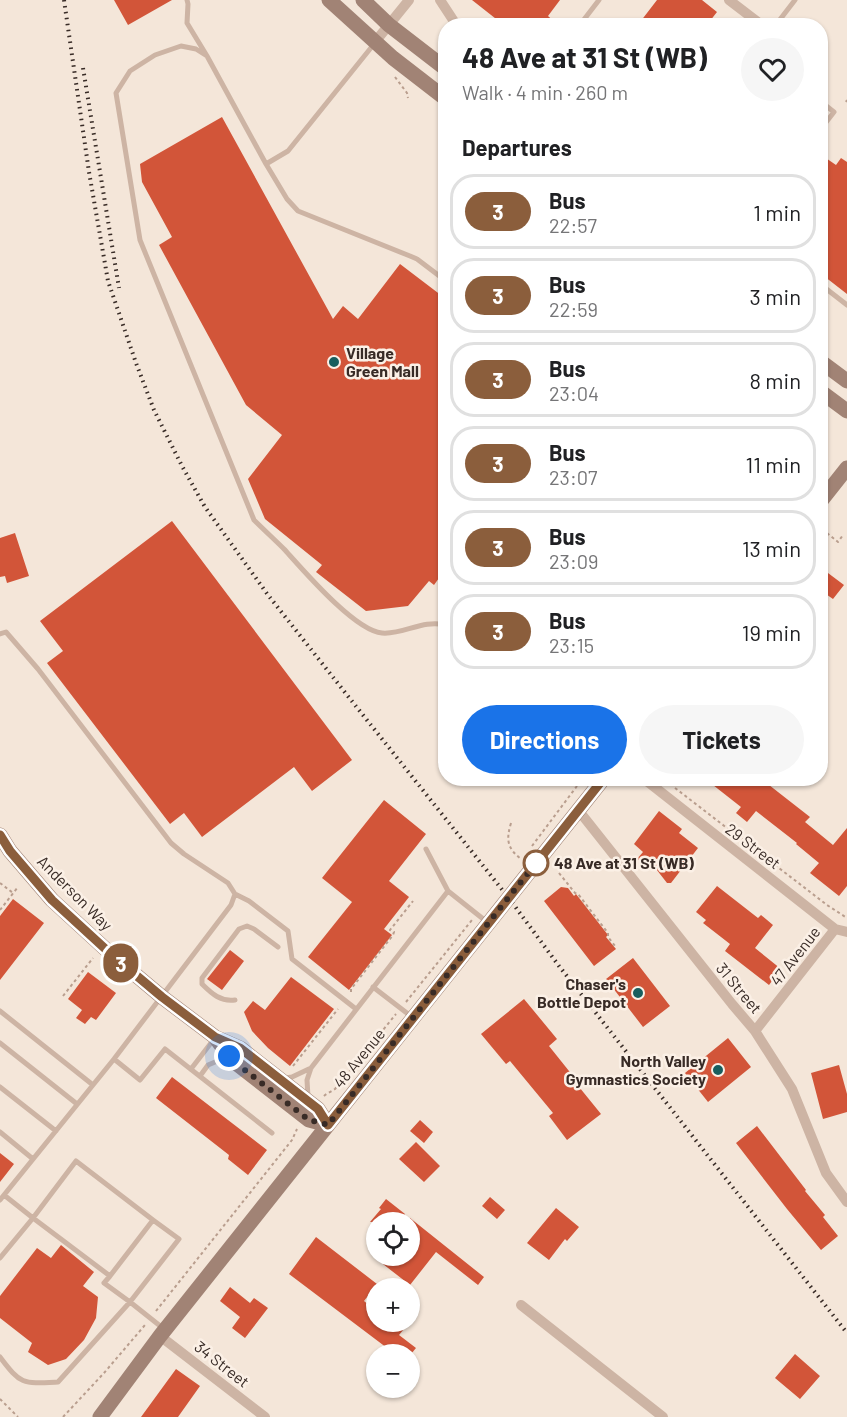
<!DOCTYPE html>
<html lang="en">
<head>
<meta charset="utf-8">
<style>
	:root { --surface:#fff; --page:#f6f6f6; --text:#202124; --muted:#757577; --line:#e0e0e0; --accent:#1a73e8 }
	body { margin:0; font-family:Barlow,sans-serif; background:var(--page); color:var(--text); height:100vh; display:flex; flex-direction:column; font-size:22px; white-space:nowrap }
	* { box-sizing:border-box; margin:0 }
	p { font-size:20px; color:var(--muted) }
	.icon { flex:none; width:33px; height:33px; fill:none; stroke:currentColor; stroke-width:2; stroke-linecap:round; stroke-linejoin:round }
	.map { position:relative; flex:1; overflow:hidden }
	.sheet { position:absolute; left:438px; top:18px; width:390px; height:768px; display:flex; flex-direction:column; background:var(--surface); border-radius:24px; box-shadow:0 2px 4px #0004 }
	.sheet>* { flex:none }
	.badge { padding:0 12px; border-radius:20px; font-size:21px; line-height:39px }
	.tools { position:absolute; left:366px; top:1212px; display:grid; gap:12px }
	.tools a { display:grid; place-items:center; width:54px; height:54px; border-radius:50%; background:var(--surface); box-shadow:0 2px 4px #0004; font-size:30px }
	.you { position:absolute; width:30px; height:30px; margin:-15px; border:4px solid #fff; border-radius:50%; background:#1a73e8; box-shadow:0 0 0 9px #1a73e833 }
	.map>.badge { position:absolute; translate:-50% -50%; box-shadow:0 0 0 3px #fff }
	h2 { padding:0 24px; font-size:22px; line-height:54px }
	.round { display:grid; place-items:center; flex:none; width:63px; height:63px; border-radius:32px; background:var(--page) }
	.overview { display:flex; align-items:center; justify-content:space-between; height:102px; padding:0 24px }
	h1 { font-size:28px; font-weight:700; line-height:45px }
	.primary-button { display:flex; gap:12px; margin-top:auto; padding:12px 24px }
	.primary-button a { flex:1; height:69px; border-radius:36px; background:var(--accent); color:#fff; font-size:24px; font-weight:700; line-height:69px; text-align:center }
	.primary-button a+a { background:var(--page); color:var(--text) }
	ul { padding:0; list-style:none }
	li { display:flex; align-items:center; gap:18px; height:75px; margin:0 12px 9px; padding:0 12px; border:3px solid var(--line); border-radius:24px }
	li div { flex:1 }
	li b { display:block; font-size:22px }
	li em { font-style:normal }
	li .badge { min-width:66px; font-weight:700; text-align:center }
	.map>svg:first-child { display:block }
	.building { fill:#d25539 }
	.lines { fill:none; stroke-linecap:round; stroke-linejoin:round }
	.path { stroke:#b99e8e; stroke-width:2; stroke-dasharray:3 3; stroke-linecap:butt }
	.lane { stroke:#cdb4a4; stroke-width:5 }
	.street { stroke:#cdb4a4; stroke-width:10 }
	.secondary { stroke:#a18375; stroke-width:15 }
	.rail { stroke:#382b26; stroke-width:4; stroke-dasharray:1.5 4.5; stroke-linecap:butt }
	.line-casing { stroke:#fff; stroke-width:14 }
	.line { stroke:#8b5e3c; stroke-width:9 }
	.walk { stroke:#382b26; stroke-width:6; stroke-dasharray:0 10.8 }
	.poi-dot { fill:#185e5e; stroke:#fbf0e6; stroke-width:2 }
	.stop-dot { fill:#fff; stroke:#8b5e3c; stroke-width:3 }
	.labels { text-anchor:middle; stroke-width:5; stroke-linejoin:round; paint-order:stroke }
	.poi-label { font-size:16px; font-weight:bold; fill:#382b26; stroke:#fbf0e6; text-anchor:end }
	.street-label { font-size:16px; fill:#382b26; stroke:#fbf0e6 }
	.stop-label { font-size:16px; font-weight:bold; fill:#382b26; stroke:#fbf0e6; text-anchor:start }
</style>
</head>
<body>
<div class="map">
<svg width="847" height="1417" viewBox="0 0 847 1417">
	<rect width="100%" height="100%" fill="#f4e6d9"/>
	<path class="building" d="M 114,0 L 172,0 L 128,25 Z
		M 472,0 L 560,0 L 548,16 L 559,26 L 505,26 Z
		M 657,0 L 702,0 L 717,12 L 706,26 L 637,26 Z
		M 222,117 L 333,319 L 343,306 L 358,319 L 400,264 L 446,299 L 446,582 L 439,578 L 434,585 L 429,581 L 408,606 L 366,611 L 316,572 L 322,565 L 265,519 L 248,479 L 282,435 L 246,405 L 159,245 L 172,237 L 142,182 L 140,164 Z
		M 820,154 L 836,165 L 841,158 L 847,162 L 847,294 L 820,273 Z
		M 172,521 L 352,760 L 312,791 L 294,767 L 202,837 L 184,813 L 170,824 L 47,663 L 63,651 L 40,621 Z
		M 15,533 L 29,576 L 7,583 L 5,576 L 0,577 L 0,538 Z
		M 820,567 L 844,585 L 833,599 L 820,590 Z
		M 718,778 L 760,778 L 810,817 L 805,822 L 833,845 L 847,828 L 847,886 L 839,896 L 810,873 L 819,863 L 796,844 L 797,843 L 756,811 L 747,822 L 736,813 L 741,807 L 713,785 Z
		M 384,800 L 426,834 L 389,881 L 409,897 L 384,929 L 392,935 L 349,990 L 308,957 L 352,902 L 322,878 Z
		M 659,811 L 682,829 L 679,833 L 698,848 L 671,883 L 667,883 L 653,865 L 651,869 L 637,859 L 643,852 L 634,844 Z
		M 717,886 L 758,918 L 761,915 L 773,925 L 755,948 L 781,969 L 769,985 L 725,951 L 730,944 L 703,923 L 706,920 L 696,912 Z
		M 561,887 L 568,888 L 574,896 L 576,894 L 608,935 L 606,937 L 616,949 L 594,966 L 544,901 Z
		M 13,899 L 44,923 L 0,980 L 0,916 Z
		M 230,950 L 244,961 L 222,990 L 207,979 Z
		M 633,958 L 670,1006 L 643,1027 L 606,979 Z
		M 88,972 L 116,993 L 96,1020 L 91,1017 L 85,1024 L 76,1018 L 82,1010 L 68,999 Z
		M 291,977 L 334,1009 L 290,1066 L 268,1048 L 252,1031 L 244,1012 L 253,1001 L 265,1010 Z
		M 524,999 L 557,1039 L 549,1046 L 573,1076 L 571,1077 L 601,1114 L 567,1140 L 549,1116 L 553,1113 L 510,1061 L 506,1064 L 481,1034 Z
		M 728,1038 L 751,1067 L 708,1102 L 685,1073 Z
		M 839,1065 L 847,1094 L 847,1112 L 823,1119 L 811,1073 Z
		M 172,1077 L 267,1150 L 248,1175 L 228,1159 L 229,1155 L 156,1098 Z
		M 420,1120 L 433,1132 L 424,1143 L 410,1131 Z
		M 757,1126 L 806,1190 L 805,1191 L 825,1215 L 823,1217 L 838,1236 L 821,1250 L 787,1209 L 736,1143 Z
		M 416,1142 L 440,1166 L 424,1182 L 399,1159 Z
		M 0,1153 L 14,1164 L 0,1182 Z
		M 490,1197 L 505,1210 L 497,1219 L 482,1206 Z
		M 386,1199 L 405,1214 L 398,1222 L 370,1222 L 381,1209 L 379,1208 Z
		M 556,1208 L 579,1227 L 567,1241 L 565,1239 L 549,1260 L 527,1243 Z
		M 410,1218 L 484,1277 L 478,1285 L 436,1252 L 410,1285 L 379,1261 L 383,1256 L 410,1256 Z
		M 316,1237 L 377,1284 L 364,1301 L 376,1311 L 376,1322 L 410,1322 L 399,1335 L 416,1348 L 411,1354 L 395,1354 L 289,1274 Z
		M 61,1245 L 94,1272 L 83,1286 L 98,1297 L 96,1318 L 84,1340 L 66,1359 L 48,1365 L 28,1352 L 32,1343 L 0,1318 L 0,1296 L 37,1248 L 51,1258 Z
		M 230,1287 L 250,1303 L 254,1298 L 268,1308 L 245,1338 L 232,1328 L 240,1317 L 220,1301 Z
		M 795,1354 L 820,1376 L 800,1399 L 775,1378 Z
		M 176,1369 L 200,1386 L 178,1417 L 141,1417 Z"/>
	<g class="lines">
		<path class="path" d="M 395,77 L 407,93 L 408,98
			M 846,102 L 847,100
			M 827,533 L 838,542 L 843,535
			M 675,788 L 827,905 L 847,918
			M 511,823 C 506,840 507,848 521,859
			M 532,846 L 583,778
			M 559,873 L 575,893 L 578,894 L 608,933 L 608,937 L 615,946
			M 0,883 L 13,893
			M 0,910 L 18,887
			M 351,992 L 351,989 L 393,935 L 394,932 L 390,930 L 413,901
			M 63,996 L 93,958
			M 406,1002 L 472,920
			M 293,1066 L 338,1009
			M 324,1096 C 327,1093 331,1092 335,1089 L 396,1014
			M 156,1311 L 292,1140 L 297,1129
			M 0,1399 L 18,1417
			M 63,1417 L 104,1373 L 145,1325"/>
		<path class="lane" d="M 187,0 L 188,4 L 187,23 L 207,56 L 266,164 L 287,199 L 298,211 L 410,256 L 417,259 L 446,281
			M 579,26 L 599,0
			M 775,26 L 795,0
			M 207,56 L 196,49 L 181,46 L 155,55 L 130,71 L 116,93 L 140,240 L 254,520 C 264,530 274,539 284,549 C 303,570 355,631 382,633 C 404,635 422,619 446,625
			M 820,101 L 834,112 L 820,130
			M 266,164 L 288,151 L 374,44
			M 820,284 L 847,305
			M 0,634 L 6,632 L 38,669 L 171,843 L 184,854 L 228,883 L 235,894 L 231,905 L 114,1059 L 0,1200
			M 426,849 L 448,891 L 487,922
			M 235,894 L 249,901 L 288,931 L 292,959 L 356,1009
			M 373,987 L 412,1017
			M 235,1000 C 221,1002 212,994 202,984 L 202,978 L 239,929 L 247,926 L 254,929 L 278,947
			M 0,1011 L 93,1085
			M 0,1043 L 77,1104
			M 114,1059 L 140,1080 L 165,1049 L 272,1133
			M 191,1069 L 214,1039
			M 200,1076 L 208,1065 L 227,1057
			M 285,1078 L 292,1077 L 311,1068
			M 0,1087 L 56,1131
			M 308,1097 L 307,1080 L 311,1068 L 448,891
			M 0,1132 L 33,1159
			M 0,1258 L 33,1218 L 4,1195
			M 110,1276 L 33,1218 L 76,1161 L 153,1220 L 110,1276 L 104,1283 L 130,1302 L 179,1239 L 153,1220
			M 0,1357 C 21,1385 23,1384 58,1382 L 130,1302 L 164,1329"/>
		<path class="street" d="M 440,0 L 457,26
			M 729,0 L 763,26
			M 375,42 L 409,0
			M 643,778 L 835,929 L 847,932
			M 579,811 L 732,1004 L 755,1031 L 792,1089 L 826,1173 L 847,1202
			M 755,1031 L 835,929
			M 521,1305 L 663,1417
			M 160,1336 L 265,1417"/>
		<path class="secondary" d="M 329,0 L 393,58 L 446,99
			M 363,0 L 389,25 L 446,69
			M 820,361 L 847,381
			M 820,391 L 847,411
			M 820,502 L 847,468
			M 0,835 L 10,851 L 52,900 L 112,955 L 162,997 L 215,1037 L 240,1048 L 318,1109 L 328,1125
			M 215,1037 L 232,1060 L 309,1120 L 328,1125
			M 100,1417 L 160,1336 L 604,778"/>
		<path class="rail" d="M 64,0 L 89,172 L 108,281 L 136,363 L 154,410 L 182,466 L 205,507 L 268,595 L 351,700 L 508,897 L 559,966 L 847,1333
			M 83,68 L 119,288"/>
	</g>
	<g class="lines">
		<defs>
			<path id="line" d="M 0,835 L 10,851 L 52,900 L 112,955 L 162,997 L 215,1037 L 240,1048 L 318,1109 L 328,1125 L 604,778"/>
		</defs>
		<use href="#line" class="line-casing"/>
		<use href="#line" class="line"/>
		<path class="walk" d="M 229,1056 L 232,1060 L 309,1120 L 328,1125 L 536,863"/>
	</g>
	<g class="poi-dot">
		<circle cx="334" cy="362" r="6"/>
		<circle cx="638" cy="993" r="6"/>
		<circle cx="718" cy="1070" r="6"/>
	</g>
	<circle class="stop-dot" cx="536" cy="863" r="12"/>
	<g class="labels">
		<g class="poi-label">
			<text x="346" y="359" text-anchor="start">Village<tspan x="346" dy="18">Green Mall</tspan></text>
			<text x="626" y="990">Chaser's<tspan x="626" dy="18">Bottle Depot</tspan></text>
			<text x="706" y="1067">North Valley<tspan x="706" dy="18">Gymnastics Society</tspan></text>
		</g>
		<g class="street-label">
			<text transform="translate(753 846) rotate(37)" y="6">29 Street</text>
			<text transform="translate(75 893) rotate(45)" y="6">Anderson Way</text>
			<text transform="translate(795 956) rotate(-52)" y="6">47 Avenue</text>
			<text transform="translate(739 988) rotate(50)" y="6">31 Street</text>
			<text transform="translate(359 1058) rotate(-51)" y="6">48 Avenue</text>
			<text transform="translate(222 1364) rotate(38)" y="6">34 Street</text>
		</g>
		<g class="stop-label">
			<text x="554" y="869">48 Ave at 31 St (WB)</text>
		</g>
	</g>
</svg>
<div class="tools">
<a><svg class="icon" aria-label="locate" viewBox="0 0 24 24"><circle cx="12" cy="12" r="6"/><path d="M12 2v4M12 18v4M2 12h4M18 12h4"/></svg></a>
<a>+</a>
<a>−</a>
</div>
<div class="you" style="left:229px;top:1056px"></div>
<b class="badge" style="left:121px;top:963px;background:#8b5e3c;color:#fff">3</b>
<section class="sheet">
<div class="overview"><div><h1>48 Ave at 31 St (WB)</h1><p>Walk · 4 min · 260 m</p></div><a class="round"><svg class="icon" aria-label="heart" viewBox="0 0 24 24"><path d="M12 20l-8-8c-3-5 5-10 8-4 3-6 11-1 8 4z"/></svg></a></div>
<h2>Departures</h2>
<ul>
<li><span class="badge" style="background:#8b5e3c;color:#fff">3</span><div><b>Bus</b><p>22:57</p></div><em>1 min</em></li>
<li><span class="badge" style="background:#8b5e3c;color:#fff">3</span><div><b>Bus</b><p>22:59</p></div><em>3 min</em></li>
<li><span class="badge" style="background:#8b5e3c;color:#fff">3</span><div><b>Bus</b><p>23:04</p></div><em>8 min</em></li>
<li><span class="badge" style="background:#8b5e3c;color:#fff">3</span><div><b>Bus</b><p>23:07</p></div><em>11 min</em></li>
<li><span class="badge" style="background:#8b5e3c;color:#fff">3</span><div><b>Bus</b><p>23:09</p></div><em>13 min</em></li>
<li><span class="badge" style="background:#8b5e3c;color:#fff">3</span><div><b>Bus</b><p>23:15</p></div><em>19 min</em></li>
</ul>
<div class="primary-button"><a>Directions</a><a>Tickets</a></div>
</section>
</div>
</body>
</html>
